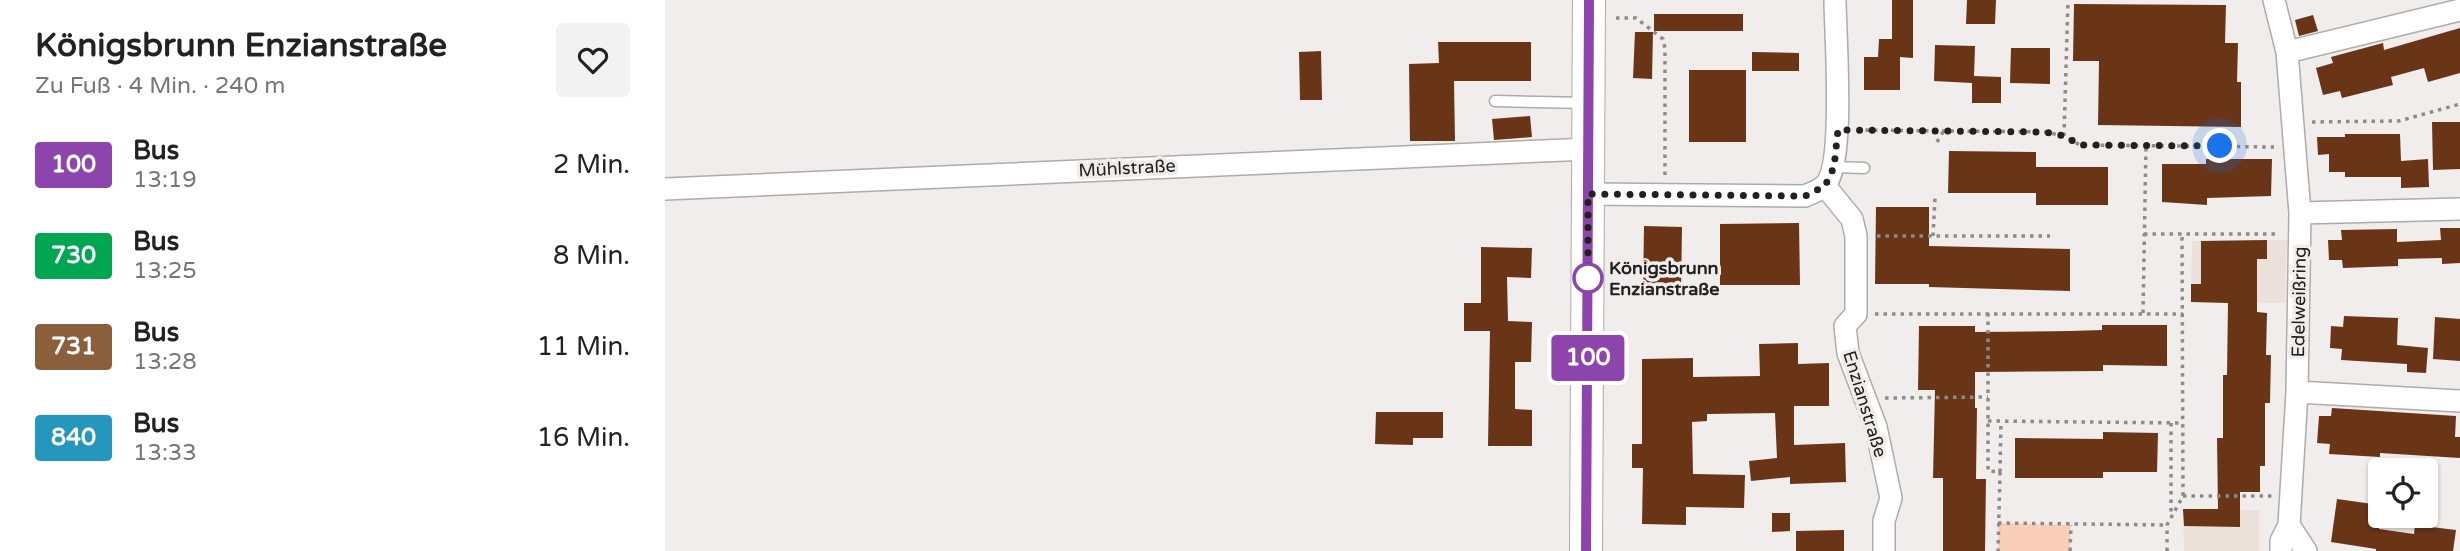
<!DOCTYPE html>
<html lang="de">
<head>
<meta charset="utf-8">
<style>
	:root { --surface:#fff; --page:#f2f2f2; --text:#222; --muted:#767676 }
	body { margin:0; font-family:"Varela Round",sans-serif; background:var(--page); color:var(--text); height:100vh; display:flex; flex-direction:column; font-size:26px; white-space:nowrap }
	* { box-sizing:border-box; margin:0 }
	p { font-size:23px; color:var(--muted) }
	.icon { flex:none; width:38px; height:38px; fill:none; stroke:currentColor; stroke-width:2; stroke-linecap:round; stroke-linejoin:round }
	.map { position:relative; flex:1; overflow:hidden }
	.sheet { display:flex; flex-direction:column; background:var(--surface); width:665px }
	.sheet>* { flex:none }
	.badge { padding:0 14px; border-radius:5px; font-size:24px; line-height:46px }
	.fabs { position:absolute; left:1703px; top:458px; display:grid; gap:14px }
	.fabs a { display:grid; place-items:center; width:70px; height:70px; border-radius:7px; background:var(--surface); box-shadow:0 2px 5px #0004; font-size:35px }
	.you { position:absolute; width:35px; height:35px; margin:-18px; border:5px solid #fff; border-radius:50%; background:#1a73e8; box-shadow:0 0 0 10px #1a73e833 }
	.map>.badge { position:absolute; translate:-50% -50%; box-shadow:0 0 0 4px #fff }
	.round { display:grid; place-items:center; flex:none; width:74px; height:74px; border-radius:7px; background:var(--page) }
	.head { display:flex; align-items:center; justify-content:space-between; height:119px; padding:0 35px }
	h1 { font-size:33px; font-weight:700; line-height:52px }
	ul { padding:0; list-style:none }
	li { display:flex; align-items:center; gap:21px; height:91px; padding:0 35px }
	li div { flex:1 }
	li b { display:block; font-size:26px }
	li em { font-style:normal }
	li .badge { min-width:77px; font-weight:700; text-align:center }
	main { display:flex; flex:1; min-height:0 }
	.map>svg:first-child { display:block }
	.built { fill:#ebe0da }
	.green { fill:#facfba }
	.building { fill:#6a3417 }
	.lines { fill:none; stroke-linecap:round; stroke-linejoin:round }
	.lane-casing { stroke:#afabaa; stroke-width:13 }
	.street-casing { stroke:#afabaa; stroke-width:24 }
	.secondary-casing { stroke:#afabaa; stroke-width:34 }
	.path { stroke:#8e8b8b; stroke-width:3.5; stroke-dasharray:3.5 5; stroke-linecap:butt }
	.lane { stroke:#fff; stroke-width:10 }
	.street { stroke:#fff; stroke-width:21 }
	.secondary { stroke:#fff; stroke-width:32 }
	.line-casing { stroke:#fff; stroke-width:16 }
	.line { stroke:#8e44ad; stroke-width:10 }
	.walk { stroke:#222020; stroke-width:7; stroke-dasharray:0 12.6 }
	.stop-dot { fill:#fff; stroke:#8e44ad; stroke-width:3.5 }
	.labels { text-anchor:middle; stroke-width:7; stroke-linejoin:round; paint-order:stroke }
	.street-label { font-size:18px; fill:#222020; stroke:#f1edec }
	.stop-label { font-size:18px; font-weight:bold; fill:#222020; stroke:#f1edec; text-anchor:start }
</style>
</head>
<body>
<main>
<section class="sheet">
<div class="head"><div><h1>Königsbrunn Enzianstraße</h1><p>Zu Fuß · 4 Min. · 240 m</p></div><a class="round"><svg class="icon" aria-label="heart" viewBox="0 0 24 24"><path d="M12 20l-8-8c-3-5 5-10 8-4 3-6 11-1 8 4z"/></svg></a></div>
<ul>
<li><span class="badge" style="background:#8e44ad;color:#fff">100</span><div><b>Bus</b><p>13:19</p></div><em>2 Min.</em></li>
<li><span class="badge" style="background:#00a651;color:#fff">730</span><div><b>Bus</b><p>13:25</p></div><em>8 Min.</em></li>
<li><span class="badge" style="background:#8b5e3c;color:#fff">731</span><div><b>Bus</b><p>13:28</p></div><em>11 Min.</em></li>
<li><span class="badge" style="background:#2596be;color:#fff">840</span><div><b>Bus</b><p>13:33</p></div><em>16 Min.</em></li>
</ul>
</section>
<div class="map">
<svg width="1795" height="551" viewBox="0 0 1795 551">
	<rect width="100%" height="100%" fill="#f1edec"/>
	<path class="built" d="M 1622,240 L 1620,303 L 1526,302 L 1527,241 Z
		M 1518,509 L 1594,510 L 1594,551 L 1519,551 Z"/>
	<path class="green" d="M 1333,523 L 1406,525 L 1405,551 L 1333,551 Z"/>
	<path class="building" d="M 1227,0 L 1248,0 L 1248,58 L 1235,57 L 1235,90 L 1199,90 L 1199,57 L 1213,57 L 1214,39 L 1227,39 Z
		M 1302,0 L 1331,0 L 1330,24 L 1301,24 Z
		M 1409,4 L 1561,5 L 1560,43 L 1573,43 L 1572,82 L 1576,82 L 1576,127 L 1433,125 L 1434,61 L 1408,61 Z
		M 989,14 L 1078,14 L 1078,31 L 989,31 Z
		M 1648,15 L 1653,31 L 1634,36 L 1630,20 Z
		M 1795,28 L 1795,73 L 1763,82 L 1759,68 L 1726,77 L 1728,85 L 1677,98 L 1675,91 L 1658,95 L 1651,68 L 1668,63 L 1666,57 L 1718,43 L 1719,50 Z
		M 970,32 L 988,32 L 987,79 L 968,78 Z
		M 773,42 L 866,42 L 866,81 L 789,81 L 790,141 L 745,141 L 744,64 L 774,63 Z
		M 1270,45 L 1310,46 L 1309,76 L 1336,77 L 1336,103 L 1307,103 L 1307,83 L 1269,81 Z
		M 1346,48 L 1385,48 L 1385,84 L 1345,83 Z
		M 656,51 L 657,100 L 635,100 L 634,52 Z
		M 1087,52 L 1134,53 L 1134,71 L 1087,71 Z
		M 1024,70 L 1081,70 L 1081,142 L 1024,142 Z
		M 865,116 L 867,137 L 829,140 L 827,119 Z
		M 1767,122 L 1795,122 L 1795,169 L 1768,170 Z
		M 1680,134 L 1735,134 L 1736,161 L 1763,159 L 1764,187 L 1736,188 L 1736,177 L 1680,177 L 1680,172 L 1664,172 L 1664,154 L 1653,155 L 1652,137 L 1680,137 Z
		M 1284,151 L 1371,152 L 1371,167 L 1443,167 L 1443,205 L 1371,205 L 1371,193 L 1283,193 Z
		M 1541,159 L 1607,159 L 1606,196 L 1542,198 L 1542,205 L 1497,202 L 1497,164 L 1541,164 Z
		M 1211,207 L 1264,207 L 1264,246 L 1405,249 L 1405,291 L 1264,287 L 1264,284 L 1210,284 Z
		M 1134,223 L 1135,285 L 1055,285 L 1055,224 Z
		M 979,226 L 1017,227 L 1016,294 L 978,293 Z
		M 1775,228 L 1795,228 L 1795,263 L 1777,264 L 1777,258 L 1733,259 L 1733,266 L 1678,268 L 1677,260 L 1664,260 L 1663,240 L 1677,240 L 1676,230 L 1732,229 L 1732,242 L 1776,240 Z
		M 1602,240 L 1602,259 L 1592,259 L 1592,312 L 1602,313 L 1601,355 L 1606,355 L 1605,403 L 1600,403 L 1600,466 L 1595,466 L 1595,492 L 1575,492 L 1575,527 L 1519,526 L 1518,509 L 1553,509 L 1552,438 L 1558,438 L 1558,375 L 1562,375 L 1563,303 L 1526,302 L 1526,284 L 1536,284 L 1536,241 Z
		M 816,247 L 867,248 L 866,278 L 842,277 L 843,321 L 867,322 L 866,362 L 850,362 L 850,409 L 867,410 L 867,446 L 823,446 L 825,331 L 799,331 L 799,303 L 816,303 Z
		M 1679,316 L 1733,318 L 1732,345 L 1763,348 L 1761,373 L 1742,372 L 1742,364 L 1676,360 L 1677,349 L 1665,348 L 1666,326 L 1678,327 Z
		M 1770,317 L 1795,319 L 1795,361 L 1768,359 Z
		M 1437,325 L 1502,325 L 1502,366 L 1438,365 L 1438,371 L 1310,372 L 1310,408 L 1312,408 L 1311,479 L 1321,479 L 1320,551 L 1278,551 L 1278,478 L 1268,478 L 1270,390 L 1253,390 L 1254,326 L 1310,326 L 1310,332 L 1405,331 L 1437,330 Z
		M 1133,343 L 1133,364 L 1164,363 L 1164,406 L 1129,406 L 1129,445 L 1180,443 L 1181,482 L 1125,484 L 1125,477 L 1086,481 L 1084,461 L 1112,458 L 1110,413 L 1042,414 L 1042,421 L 1027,422 L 1028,474 L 1080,475 L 1079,508 L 1021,507 L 1021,525 L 977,524 L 978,468 L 967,468 L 967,444 L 977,444 L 977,359 L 1028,358 L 1028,377 L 1095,376 L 1094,344 Z
		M 1667,408 L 1791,416 L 1790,437 L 1795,437 L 1795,458 L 1715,453 L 1715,457 L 1664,454 L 1665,444 L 1652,443 L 1654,416 L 1666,416 Z
		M 711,412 L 778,412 L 778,438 L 748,438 L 748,445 L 710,444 Z
		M 1438,432 L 1493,433 L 1492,472 L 1438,472 L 1438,478 L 1350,478 L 1350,438 L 1438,439 Z
		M 1672,499 L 1715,505 L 1714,529 L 1749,534 L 1750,525 L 1791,530 L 1788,551 L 1711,551 L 1711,549 L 1666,542 Z
		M 1107,513 L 1125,513 L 1125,531 L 1107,532 Z
		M 1179,530 L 1179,551 L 1131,551 L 1131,531 Z"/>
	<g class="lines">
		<defs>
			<path id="lane" d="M 830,101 L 921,103
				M 1169,167 L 1199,168"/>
			<path id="street" d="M 1609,0 L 1622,52 L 1635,213 L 1632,392 L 1624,525 L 1641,551
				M 1622,52 L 1795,10
				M 1160,186 L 1187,219 L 1191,236 L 1191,314 L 1180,326 L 1183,353 L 1211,427 L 1226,498 L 1219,521 L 1219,551
				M 0,189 L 924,149
				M 923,194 L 1140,196 C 1146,193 1154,191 1159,186 C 1181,167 1170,33 1170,0
				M 1635,213 L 1795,209
				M 1632,392 L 1795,401
				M 1616,551 L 1616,541 L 1624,525"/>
			<path id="secondary" d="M 921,551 L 924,0"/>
		</defs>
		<use href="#lane" class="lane-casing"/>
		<use href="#street" class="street-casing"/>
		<use href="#secondary" class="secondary-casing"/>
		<path class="path" d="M 951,18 L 971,18 L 998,39 L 1000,48 L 1000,176
			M 1647,122 L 1734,121 L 1795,104
			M 1192,130 L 1380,132 L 1399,136 L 1415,145 L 1609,147
			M 1399,136 L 1403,0
			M 1272,142 L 1278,132
			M 1479,234 L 1615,234
			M 1212,236 L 1385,236
			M 1268,236 L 1270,198
			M 1323,313 L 1323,471 L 1335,472 L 1333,551
			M 1478,313 L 1481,145
			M 1210,314 L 1518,314
			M 1220,398 L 1323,397
			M 1323,421 L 1518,423
			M 1506,423 L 1506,515
			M 1335,472 L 1336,421
			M 1518,496 L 1607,496
			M 1333,523 L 1502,525
			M 1405,551 L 1406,525
			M 1502,551 L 1502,525 L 1518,496 L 1517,235"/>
		<use href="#lane" class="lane"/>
		<use href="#street" class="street"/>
		<use href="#secondary" class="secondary"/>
	</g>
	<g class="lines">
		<defs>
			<path id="line" d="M 921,551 L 924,0"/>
		</defs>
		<use href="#line" class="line-casing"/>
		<use href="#line" class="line"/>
		<path class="walk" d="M 923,278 L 923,194 L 1140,196 L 1160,186 L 1169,167 L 1173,130 L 1380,132 L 1399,136 L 1415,145 L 1555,146"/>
	</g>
	<circle class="stop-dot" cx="923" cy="278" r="14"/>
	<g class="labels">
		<g class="street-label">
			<text transform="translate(462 168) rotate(-3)" y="6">Mühlstraße</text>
			<text transform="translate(1634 302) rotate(-89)" y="6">Edelweißring</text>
			<text transform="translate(1200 404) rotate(73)" y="6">Enzianstraße</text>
		</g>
		<g class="stop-label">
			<text x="944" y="274">Königsbrunn<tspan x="944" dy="21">Enzianstraße</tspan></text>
		</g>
	</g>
</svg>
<div class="fabs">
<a><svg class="icon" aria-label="locate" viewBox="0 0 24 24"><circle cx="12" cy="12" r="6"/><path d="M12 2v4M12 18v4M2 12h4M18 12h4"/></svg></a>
</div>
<div class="you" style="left:1555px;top:146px"></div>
<b class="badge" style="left:923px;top:358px;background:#8e44ad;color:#fff">100</b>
</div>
</main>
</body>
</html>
